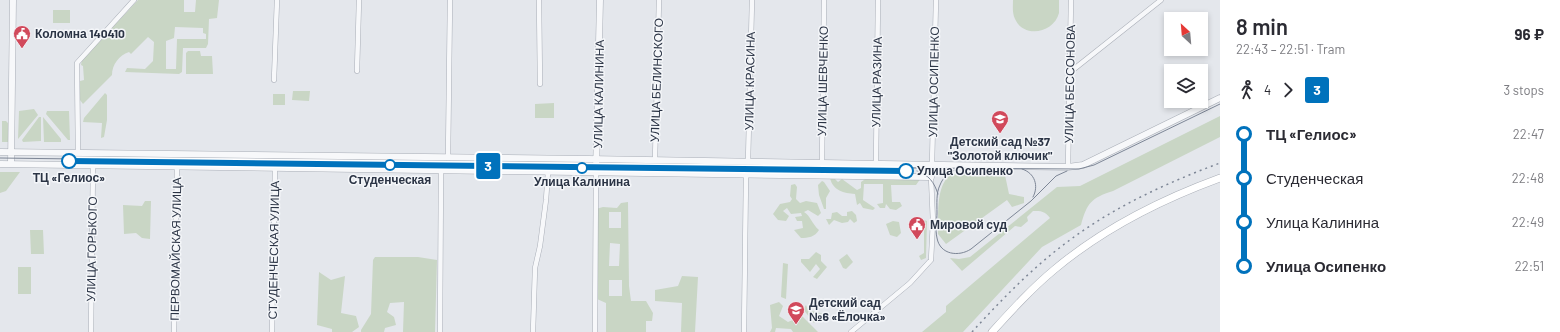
<!DOCTYPE html>
<html lang="en">
<head>
<meta charset="utf-8">
<style>
	:root { --surface:#fff; --page:#f2f2f3; --text:#2b2b33; --muted:#7c7c81 }
	body { margin:0; font-family:Barlow,sans-serif; background:var(--page); color:var(--text); height:100vh; display:flex; flex-direction:column; font-size:15px; white-space:nowrap }
	* { box-sizing:border-box; margin:0 }
	p { font-size:13px; color:var(--muted) }
	.icon { flex:none; width:22px; height:22px; fill:none; stroke:currentColor; stroke-width:2; stroke-linecap:round; stroke-linejoin:round }
	.map { position:relative; flex:1; overflow:hidden }
	.sheet { display:flex; flex-direction:column; background:var(--surface); width:340px }
	.sheet>* { flex:none }
	.badge { padding:0 8px; border-radius:3px; font-size:14px; line-height:26px }
	.needle { width:26px; rotate:334deg }
	.controls { position:absolute; left:1164px; top:12px; display:grid; gap:8px }
	.controls a { display:grid; place-items:center; width:44px; height:44px; border-radius:0px; background:var(--surface); box-shadow:0 2px 6px #0003; font-size:20px }
	.map>.badge { position:absolute; translate:-50% -50%; box-shadow:0 0 0 2px #fff }
	.legs { display:flex; align-items:center; gap:6px; height:44px; padding:0 16px; font-size:13px }
	.legs p { margin-inline-start:auto }
	.head { display:flex; align-items:center; justify-content:space-between; height:68px; padding:0 16px }
	h1 { font-size:22px; font-weight:600; line-height:30px }
	ul { padding:0 16px; list-style:none }
	li { display:flex; align-items:center; gap:14px; height:44px; font-size:15px }
	li i { display:grid; place-items:center; width:6px; height:100%; margin:0 5px; background:currentColor }
	li i::after { content:''; width:10px; height:10px; margin:-5px; border:3px solid; border-radius:50%; background:var(--surface) }
	li p { margin-inline-start:auto }
	li:first-child i { background:linear-gradient(#0000 50%,currentColor 0) }
	li:last-child i { background:linear-gradient(currentColor 50%,#0000 0) }
	main { display:flex; flex:1; min-height:0 }
	.map>svg:first-child { display:block }
	.green { fill:#c9d6c5; fill-rule:evenodd }
	.lines { fill:none; stroke-linecap:round; stroke-linejoin:round }
	.minor-casing { stroke:#a9aeb7; stroke-width:5.5 }
	.tertiary-casing { stroke:#a9aeb7; stroke-width:7 }
	.secondary-casing { stroke:#a9aeb7; stroke-width:8 }
	.minor { stroke:#f7f8fa; stroke-width:4.5 }
	.tertiary { stroke:#f7f8fa; stroke-width:6 }
	.secondary { stroke:#fff; stroke-width:7 }
	.tram { stroke:#7d8696; stroke-width:1 }
	.rail { stroke:#7d8696; stroke-width:1.5; stroke-dasharray:2 4; stroke-linecap:butt }
	.line-1-casing { stroke:#fff; stroke-width:9 }
	.line-1 { stroke:#0072bc; stroke-width:6 }
	.stop-1-dot { fill:#fff; stroke:#0072bc; stroke-width:2 }
	.labels { text-anchor:middle; stroke-width:3; stroke-linejoin:round; paint-order:stroke }
	.poi-label { font-size:12px; font-weight:bold; fill:#2b3445; stroke:#f4f6f9; text-anchor:start }
	.street-label { font-size:12px; fill:#2b3445; stroke:#f4f6f9 }
	.stop-label { font-size:12px; font-weight:bold; fill:#2b3445; stroke:#f4f6f9 }
</style>
</head>
<body>
<main>
<div class="map">
<svg width="1220" height="332" viewBox="0 0 1220 332">
	<rect width="100%" height="100%" fill="#e4e7ec"/>
	<path class="green" d="M 138,0 L 184,0 L 184,12 L 195,12 L 196,0 L 219,0 L 217,18 L 209,19 L 208,44 L 206,48 L 183,48 L 182,72 L 179,74 L 125,72 L 127,68 L 145,69 L 153,61 L 154,42 L 148,37 L 131,54 L 129,52 C 119,55 112,65 112,75 L 83,104 L 80,100 L 80,81 L 84,80 L 83,66 L 81,65 L 82,60 ZM 175,27 L 203,28 L 203,33 L 206,34 L 206,39 L 177,39 L 176,69 L 166,69 L 166,41 L 174,38 Z
		M 1013,0 L 1059,0 C 1059,4 1059,9 1059,13 C 1054,33 1024,39 1015,19 C 1012,13 1013,6 1013,0 Z
		M 53,10 L 70,10 L 70,23 L 53,23 Z
		M 188,51 L 200,51 L 201,56 L 212,56 L 213,74 L 186,74 L 186,53 Z
		M 293,91 L 310,91 L 309,101 L 292,100 Z
		M 105,93 L 107,95 L 107,120 L 104,137 L 101,138 L 102,123 L 83,122 L 84,118 Z
		M 273,94 L 285,94 L 285,105 L 273,105 Z
		M 554,103 L 554,118 L 535,118 L 535,104 Z
		M 34,109 L 38,115 L 18,139 L 19,111 Z
		M 47,111 L 69,111 L 70,140 L 68,140 L 46,114 Z
		M 1220,116 L 1220,137 L 1113,191 C 1091,198 1087,203 1081,225 L 1042,247 L 963,332 L 922,332 L 946,312 L 946,306 L 1050,218 C 1045,211 1041,211 1033,211 L 1027,217 L 1028,221 L 1021,227 L 1015,226 L 962,271 L 950,258 L 959,259 L 970,257 L 1057,187 L 1080,186 Z
		M 39,117 L 41,117 L 41,141 L 23,142 L 22,140 Z
		M 43,117 L 61,139 L 61,142 L 44,142 Z
		M 2,121 L 6,121 L 9,124 L 8,142 L 2,142 Z
		M 0,172 L 20,172 L 6,191 L 0,193 Z
		M 951,174 L 1005,175 L 1009,194 L 1024,197 L 1024,203 L 1012,207 L 1007,200 L 946,244 L 938,234 C 939,214 935,187 951,174 Z
		M 833,177 L 838,182 L 842,179 L 857,190 L 861,188 L 861,182 L 867,178 L 921,178 L 916,185 L 891,185 L 892,202 L 900,202 L 902,206 L 896,210 L 890,209 L 886,204 L 885,208 L 880,208 L 877,204 L 883,203 L 883,184 L 864,184 L 863,200 L 875,208 L 873,210 L 863,208 L 860,203 L 857,205 L 855,194 C 844,193 833,191 830,178 Z
		M 822,181 L 824,182 L 830,191 L 826,198 L 826,209 L 824,209 L 819,195 L 818,185 Z
		M 795,184 L 797,187 L 796,199 L 800,203 L 806,201 L 817,203 L 821,213 L 818,216 L 808,210 L 804,212 C 810,215 812,224 819,230 C 815,237 808,238 801,238 L 794,230 L 803,228 L 802,221 L 797,221 L 795,217 L 802,216 L 801,213 L 791,214 L 787,208 L 783,211 L 789,216 L 786,221 L 778,220 L 773,214 L 780,204 L 790,202 L 792,199 L 790,196 L 791,185 Z
		M 145,201 L 151,201 L 150,239 L 142,238 L 136,233 L 124,234 L 123,205 L 142,206 Z
		M 628,202 L 629,286 L 631,301 L 646,301 L 653,313 L 652,321 L 646,321 L 646,332 L 606,332 L 606,303 L 597,299 L 596,209 L 603,207 L 617,208 L 621,203 ZM 609,212 L 621,212 L 621,228 L 609,228 ZM 610,243 L 620,244 L 619,266 L 609,266 ZM 609,280 L 622,280 L 622,296 L 609,296 Z
		M 852,211 L 856,215 L 857,221 L 854,223 L 850,219 L 848,222 L 842,223 L 834,220 L 829,225 L 826,219 L 831,219 L 832,213 L 837,212 L 842,216 L 847,216 L 847,212 Z
		M 924,220 L 927,221 L 926,258 L 921,260 L 919,256 L 924,253 Z
		M 893,221 L 899,222 L 901,233 L 897,237 L 890,235 L 886,224 Z
		M 30,230 L 43,230 L 44,254 L 31,254 Z
		M 816,252 L 821,255 L 821,261 L 827,267 L 817,279 L 813,277 L 820,269 L 816,264 L 810,272 L 801,262 L 801,259 L 809,259 Z
		M 847,254 L 853,262 L 846,269 L 843,268 L 839,260 Z
		M 375,257 L 418,257 L 437,260 L 435,332 L 403,332 L 404,302 L 390,303 L 387,312 L 394,317 L 396,325 L 385,328 L 384,332 L 361,332 L 361,330 L 371,314 L 373,260 Z
		M 783,263 L 788,264 L 786,299 L 781,297 Z
		M 18,267 L 31,267 L 31,294 L 18,294 Z
		M 319,272 L 331,280 L 345,276 L 341,313 L 356,316 L 359,327 L 352,332 L 332,332 L 332,329 L 317,325 Z
		M 682,276 L 698,277 L 695,332 L 681,332 L 682,303 L 655,301 L 655,290 L 678,286 Z
		M 779,302 L 783,306 L 779,316 L 788,322 L 802,316 L 818,332 L 793,332 L 791,329 L 776,328 L 775,332 L 770,332 L 772,328 L 770,305 Z
		M 806,305 L 808,310 L 824,314 L 814,323 L 803,309 Z"/>
	<g class="lines">
		<defs>
			<path id="minor" d="M 539,0 L 540,84
				M 357,71 L 359,0
				M 1069,73 L 1161,0
				M 274,80 L 277,0
				M 78,153 L 77,63 L 134,0
				M 448,158 L 450,0
				M 655,160 L 659,0
				M 748,162 L 752,0
				M 822,163 L 824,0
				M 876,163 L 878,0
				M 932,164 L 936,0
				M 1068,167 L 1071,0
				M 91,332 L 93,165
				M 174,332 L 177,166
				M 272,332 L 275,168
				M 440,332 L 441,170
				M 533,332 L 535,268 L 540,246 L 546,200 L 548,172
				M 595,332 L 596,173
				M 744,332 L 746,176
				M 851,332 L 910,283 L 931,260 L 933,222 L 931,177"/>
			<path id="tertiary" d="M 0,152 L 588,159 L 1068,167 L 1083,165 L 1220,98
				M 0,164 L 929,177 L 931,177 L 932,164
				M 11,164 L 13,0
				M 596,173 L 600,0"/>
			<path id="secondary" d="M 992,332 C 1012,310 1032,288 1055,269 C 1104,228 1160,200 1220,178"/>
		</defs>
		<use href="#minor" class="minor-casing"/>
		<use href="#tertiary" class="tertiary-casing"/>
		<use href="#secondary" class="secondary-casing"/>
		<use href="#minor" class="minor"/>
		<use href="#tertiary" class="tertiary"/>
		<use href="#secondary" class="secondary"/>
		<path class="tram" d="M 0,158 L 604,166 L 1079,169 L 1094,165 L 1220,104
			M 958,169 C 950,171 943,177 940,185 C 936,193 937,204 937,213 C 937,220 935,230 937,238 C 940,255 959,257 971,249 L 1031,201 L 1056,176 L 1067,171
			M 1022,169 C 1035,173 1039,186 1033,197
			M 917,171 C 929,175 934,182 938,194"/>
		<path class="rail" d="M 972,332 C 1003,298 1036,264 1074,237 C 1118,205 1169,182 1220,163"/>
	</g>
	<g class="lines">
		<defs>
			<path id="line-1" d="M 69,161 L 906,171"/>
		</defs>
		<use href="#line-1" class="line-1-casing"/>
		<use href="#line-1" class="line-1"/>
	</g>
	<defs>
		<symbol id="civic-pin" viewBox="-11 -11 22 30"><path d="M0 17L-7.5 6A9.5 9.5 0 1 1 7.5 6Z" fill="#d1495b" stroke="#f4f6f9"/><path d="M-.6-6.5H3V-4.5H.6V-3L4-1V1h2V6H-6V1h2V-1L-.6-3ZM-1.2 2.5V6h2.4V2.5Z" fill="#fff"/></symbol>
		<symbol id="school-pin" viewBox="-11 -11 22 30"><path d="M0 17L-7.5 6A9.5 9.5 0 1 1 7.5 6Z" fill="#d1495b" stroke="#f4f6f9"/><path d="M0-5L7-2L0 1L-7-2ZM-4 1L0 2.5L4 1V4Q0 6-4 4Z" fill="#fff"/></symbol>
	</defs>
	<g fill-rule="evenodd">
		<use href="#civic-pin" x="12" y="24" width="20" height="27"/>
		<use href="#school-pin" x="990" y="109" width="20" height="27"/>
		<use href="#civic-pin" x="907" y="215" width="20" height="27"/>
		<use href="#school-pin" x="786" y="300" width="20" height="27"/>
	</g>
	<g class="stop-1-dot">
		<circle cx="69" cy="161" r="7"/>
		<circle cx="390" cy="165" r="5"/>
		<circle cx="582" cy="168" r="5"/>
		<circle cx="906" cy="171" r="7"/>
	</g>
	<g class="labels">
		<g class="poi-label">
			<text x="35" y="38">Коломна 140410</text>
			<text x="1000" y="146" text-anchor="middle">Детский сад №37<tspan x="1000" dy="14">"Золотой ключик"</tspan></text>
			<text x="930" y="229">Мировой суд</text>
			<text x="809" y="307">Детский сад<tspan x="809" dy="14">№6 «Ёлочка»</tspan></text>
		</g>
		<g class="street-label">
			<text transform="translate(657 80) rotate(-88)" y="4">УЛИЦА БЕЛИНСКОГО</text>
			<text transform="translate(750 81) rotate(-89)" y="4">УЛИЦА КРАСИНА</text>
			<text transform="translate(823 81) rotate(-89)" y="4">УЛИЦА ШЕВЧЕНКО</text>
			<text transform="translate(877 82) rotate(-89)" y="4">УЛИЦА РАЗИНА</text>
			<text transform="translate(934 82) rotate(-89)" y="4">УЛИЦА ОСИПЕНКО</text>
			<text transform="translate(1070 84) rotate(-89)" y="4">УЛИЦА БЕССОНОВА</text>
			<text transform="translate(599 94) rotate(-89)" y="4">УЛИЦА КАЛИНИНА</text>
			<text transform="translate(92 249) rotate(-89)" y="4">УЛИЦА ГОРЬКОГО</text>
			<text transform="translate(176 249) rotate(-89)" y="4">ПЕРВОМАЙСКАЯ УЛИЦА</text>
			<text transform="translate(274 250) rotate(-89)" y="4">СТУДЕНЧЕСКАЯ УЛИЦА</text>
		</g>
		<g class="stop-label">
			<text x="917" y="175" text-anchor="start">Улица Осипенко</text>
			<text x="69" y="182">ТЦ «Гелиос»</text>
			<text x="390" y="184">Студенческая</text>
			<text x="582" y="186">Улица Калинина</text>
		</g>
	</g>
</svg>
<div class="controls">
<a><svg class="needle" viewBox="-14 -14 28 28"><path d="M0-13l5 13h-10z" fill="#e53935"/><path d="M0 13l5-13h-10z" fill="#7c7c81"/></svg></a>
<a><svg class="icon" aria-label="layers" viewBox="0 0 24 24"><path d="M12 4l9 5-9 5-9-5zM3 14l9 5 9-5"/></svg></a>
</div>
<b class="badge" style="left:488px;top:166px;background:#0072bc;color:#fff">3</b>
</div>
<section class="sheet">
<div class="head"><div><h1>8 min</h1><p>22:43 – 22:51 · Tram</p></div><b>96 ₽</b></div>
<div class="legs"><svg class="icon" aria-label="walk" viewBox="0 0 24 24"><circle cx="13" cy="4" r="2"/><path d="M13 8l-2 6 4 7M11 14l-3 7M7 12l3-4h3l4 4"/></svg>4<svg class="icon" aria-label="forward" viewBox="0 0 24 24"><path d="M9 5l7 7-7 7"/></svg><b class="badge" style="background:#0072bc;color:#fff">3</b><p>3 stops</p></div>
<ul>
<li><i style="color:#0072bc"></i><b>ТЦ «Гелиос»</b><p>22:47</p></li>
<li><i style="color:#0072bc"></i><span>Студенческая</span><p>22:48</p></li>
<li><i style="color:#0072bc"></i><span>Улица Калинина</span><p>22:49</p></li>
<li><i style="color:#0072bc"></i><b>Улица Осипенко</b><p>22:51</p></li>
</ul>
</section>
</main>
</body>
</html>
